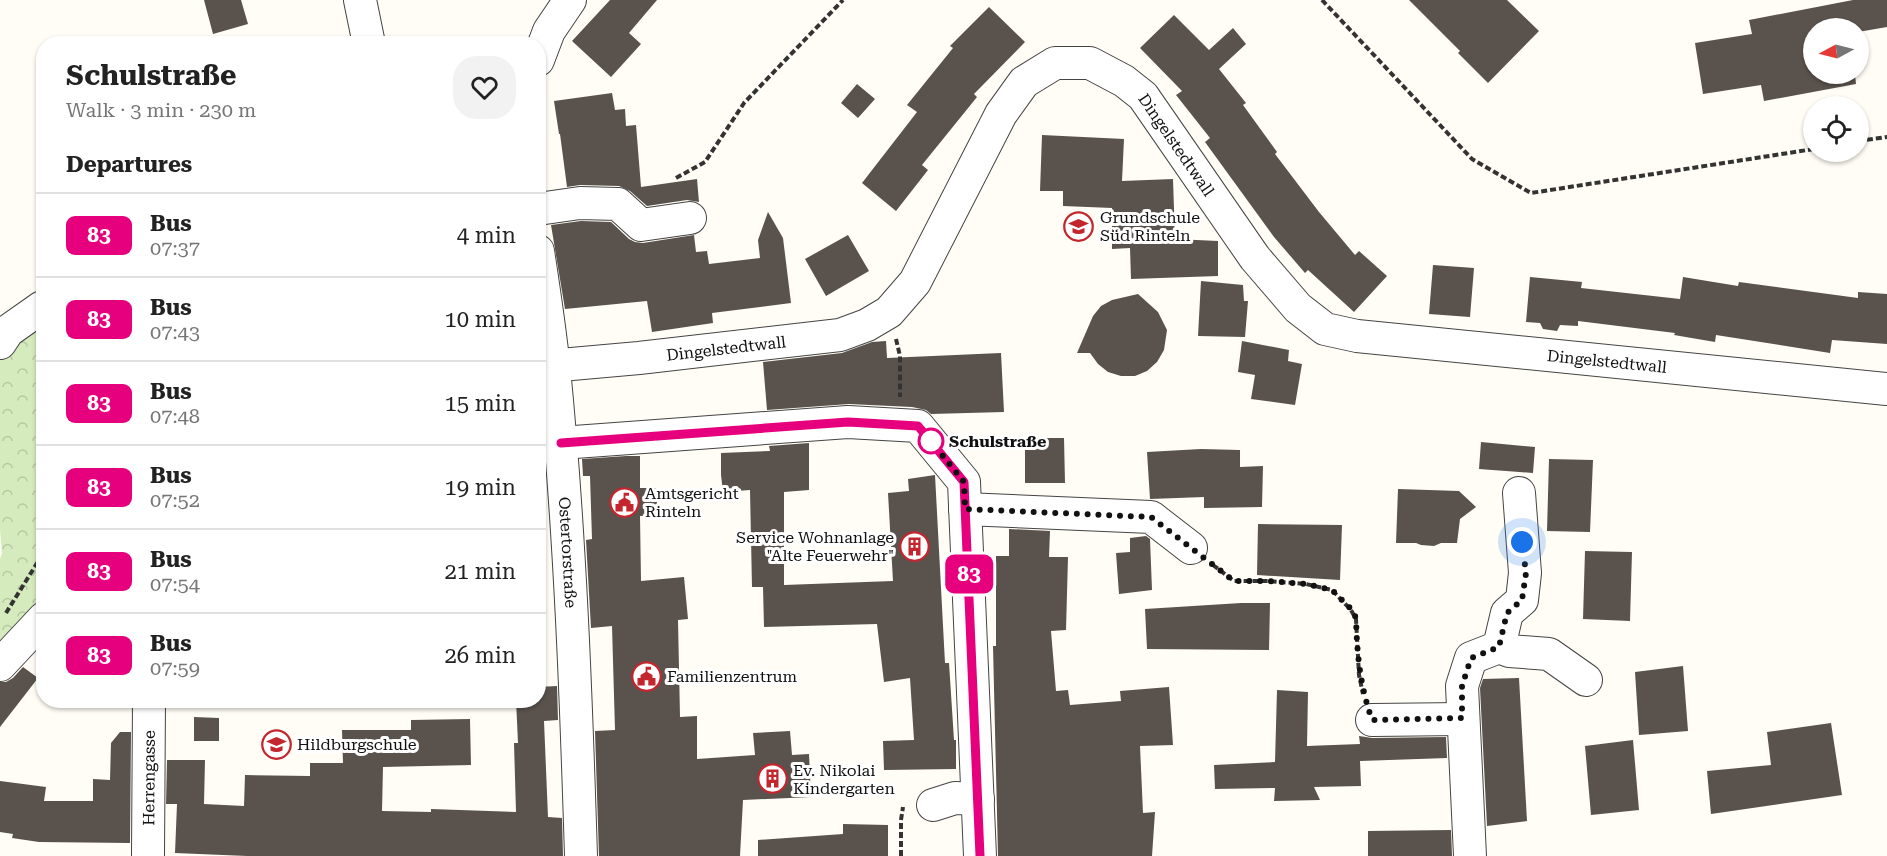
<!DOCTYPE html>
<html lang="en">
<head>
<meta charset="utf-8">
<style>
	:root { --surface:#fff; --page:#f2f2f2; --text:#222; --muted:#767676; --line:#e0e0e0 }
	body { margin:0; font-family:"Roboto Serif",serif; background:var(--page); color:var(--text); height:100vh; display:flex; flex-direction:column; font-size:22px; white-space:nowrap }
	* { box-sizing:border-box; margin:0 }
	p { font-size:20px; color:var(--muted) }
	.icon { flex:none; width:33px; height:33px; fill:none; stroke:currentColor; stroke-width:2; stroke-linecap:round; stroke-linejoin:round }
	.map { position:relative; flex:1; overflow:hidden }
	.side { position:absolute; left:36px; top:36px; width:510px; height:672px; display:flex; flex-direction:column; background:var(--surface); border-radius:24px; box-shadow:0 2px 4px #0004 }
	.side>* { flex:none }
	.badge { padding:0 12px; border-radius:9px; font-size:21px; line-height:39px }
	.needle { width:39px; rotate:263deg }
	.tools { position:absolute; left:1803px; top:18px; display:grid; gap:12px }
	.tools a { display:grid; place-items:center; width:66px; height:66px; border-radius:50%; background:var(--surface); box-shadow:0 2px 4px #0004; font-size:30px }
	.you { position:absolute; width:30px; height:30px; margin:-15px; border:4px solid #fff; border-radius:50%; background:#1a73e8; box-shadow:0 0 0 9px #1a73e833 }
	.map>.badge { position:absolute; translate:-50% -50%; box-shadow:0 0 0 3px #fff }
	h2 { padding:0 30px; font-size:22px; line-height:54px }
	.round { display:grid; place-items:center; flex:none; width:63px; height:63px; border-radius:24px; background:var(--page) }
	.overview { display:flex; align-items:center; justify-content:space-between; height:102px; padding:0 30px }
	h1 { font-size:28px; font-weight:700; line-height:45px }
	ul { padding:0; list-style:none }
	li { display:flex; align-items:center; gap:18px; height:84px; padding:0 30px; border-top:2px solid var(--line) }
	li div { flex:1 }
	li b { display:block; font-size:22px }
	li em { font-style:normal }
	li .badge { min-width:66px; font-weight:700; text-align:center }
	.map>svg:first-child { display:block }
	.park { fill:url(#park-crowns) }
	.building { fill:#5a524d }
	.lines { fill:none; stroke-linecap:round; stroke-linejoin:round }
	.minor-casing { stroke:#444; stroke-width:34 }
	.path { stroke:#333; stroke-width:4; stroke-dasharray:6 3; stroke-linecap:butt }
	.minor { stroke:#fff; stroke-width:32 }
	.line-casing { stroke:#fff; stroke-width:14 }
	.line { stroke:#e6007e; stroke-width:9 }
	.walk { stroke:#111; stroke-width:6; stroke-dasharray:0 10.8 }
	.stop-dot { fill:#fff; stroke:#e6007e; stroke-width:3 }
	.labels { text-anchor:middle; stroke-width:6; stroke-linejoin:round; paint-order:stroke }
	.street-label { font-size:16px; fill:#111; stroke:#fff }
	.poi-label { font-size:16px; fill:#111; stroke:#fff; text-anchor:start }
	.stop-label { font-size:16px; font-weight:bold; fill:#111; stroke:#fff; text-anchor:start }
</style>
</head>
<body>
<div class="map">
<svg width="1887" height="856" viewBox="0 0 1887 856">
	<defs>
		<pattern id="park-crowns" width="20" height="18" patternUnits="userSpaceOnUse" patternTransform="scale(1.5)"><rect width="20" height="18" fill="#d5ebbd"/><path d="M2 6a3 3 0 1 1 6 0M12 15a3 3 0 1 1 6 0" fill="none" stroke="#b6c8a1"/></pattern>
	</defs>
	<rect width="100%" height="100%" fill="#fffdf5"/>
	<path class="park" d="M 43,322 L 43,608 L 0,655 L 0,559 L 2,553 L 0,530 L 0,355 Z"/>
	<path class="building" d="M 204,0 L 241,0 L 248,24 L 213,34 Z
		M 610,0 L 657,0 L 629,33 L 641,44 L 611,77 L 572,41 Z
		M 1409,0 L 1507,0 L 1539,31 L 1488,83 L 1458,53 L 1460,51 Z
		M 1853,0 L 1887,0 L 1887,27 L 1858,32 L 1858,28 L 1814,28 L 1814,74 L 1855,74 L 1856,84 L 1764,101 L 1761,85 L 1703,94 L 1695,43 L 1752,34 L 1749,20 Z
		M 989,7 L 1025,42 L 974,94 L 977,97 L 922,165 L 928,170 L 896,211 L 862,183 L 917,112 L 907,105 L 953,48 L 950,46 Z
		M 1174,15 L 1209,50 L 1233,28 L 1246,44 L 1219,69 L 1246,103 L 1243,105 L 1277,152 L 1275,154 L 1319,212 L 1355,255 L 1359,251 L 1387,276 L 1354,312 L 1308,270 L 1305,273 L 1274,237 L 1205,142 L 1210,138 L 1176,95 L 1182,91 L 1140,48 Z
		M 857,84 L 875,99 L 858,118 L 841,103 Z
		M 612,93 L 615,110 L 625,109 L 626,126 L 636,125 L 641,187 L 697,179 L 699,202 L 687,200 L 647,206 L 630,191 L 619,186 L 580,185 L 567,187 L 560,134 L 559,134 L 554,101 Z
		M 1042,135 L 1124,139 L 1122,181 L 1173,179 L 1175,239 L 1218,241 L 1218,276 L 1131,279 L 1130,248 L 1112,249 L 1112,208 L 1063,206 L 1063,191 L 1040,191 Z
		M 768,212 L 783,238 L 791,303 L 712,313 L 713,323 L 652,332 L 647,301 L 565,309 L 551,225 L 581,221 L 611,222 L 629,239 L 635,242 L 643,243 L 694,235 L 696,252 L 707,251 L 709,264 L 760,258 L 758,240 Z
		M 848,235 L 869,271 L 826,296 L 805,259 Z
		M 1433,265 L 1474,268 L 1470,317 L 1429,314 Z
		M 1530,277 L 1582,282 L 1581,288 L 1680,299 L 1683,277 L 1738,286 L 1739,282 L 1858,298 L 1858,292 L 1887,294 L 1887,344 L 1832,340 L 1830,353 L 1716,335 L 1715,342 L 1674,335 L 1675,333 L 1578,321 L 1578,326 L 1560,325 L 1557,331 L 1543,329 L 1540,323 L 1526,322 Z
		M 1201,281 L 1243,285 L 1244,301 L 1248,301 L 1245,337 L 1198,336 Z
		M 1138,294 L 1158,312 L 1167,330 L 1164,350 L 1157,362 L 1147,371 L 1135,376 L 1121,376 L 1108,372 L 1098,364 L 1090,353 L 1077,353 L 1093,316 L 1101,306 L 1112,300 Z
		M 886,341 L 887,358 L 1001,353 L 1004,412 L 931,414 L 926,410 L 912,407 L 849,404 L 767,410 L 763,362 L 842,353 L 872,342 Z
		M 1242,341 L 1289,350 L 1288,361 L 1302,364 L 1295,405 L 1251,399 L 1255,375 L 1238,372 Z
		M 1025,438 L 1064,438 L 1065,483 L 1025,483 Z
		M 1481,442 L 1535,447 L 1533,473 L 1479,469 Z
		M 809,443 L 809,490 L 784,492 L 784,585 L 893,581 L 888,493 L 909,491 L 908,479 L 935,475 L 945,663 L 949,663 L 954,740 L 956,740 L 956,769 L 884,770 L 883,741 L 914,740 L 910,678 L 884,682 L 877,624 L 764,627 L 763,587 L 752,587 L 750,490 L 723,492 L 721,475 L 721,453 L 770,451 L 769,446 Z
		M 1201,449 L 1240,450 L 1240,467 L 1263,466 L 1262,507 L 1204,508 L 1204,497 L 1150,499 L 1147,452 Z
		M 626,456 L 640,456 L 640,488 L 657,488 L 657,516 L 640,516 L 641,581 L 684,577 L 688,619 L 678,620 L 680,717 L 697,716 L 697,759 L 755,755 L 753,733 L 790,731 L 792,755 L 809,754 L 811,797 L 743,800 L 740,856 L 599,856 L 595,731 L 615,730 L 612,626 L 591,628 L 586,540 L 592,539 L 590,476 L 583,476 L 582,459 Z
		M 1549,459 L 1593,460 L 1590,532 L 1547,531 Z
		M 1398,489 L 1459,491 L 1476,507 L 1460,519 L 1457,543 L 1441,543 L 1434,546 L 1421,545 L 1416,543 L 1396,543 Z
		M 1258,524 L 1342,525 L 1340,580 L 1257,575 Z
		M 1009,529 L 1050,531 L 1049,557 L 1068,557 L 1066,630 L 1051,631 L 1056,691 L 1068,690 L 1070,705 L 1121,701 L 1120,691 L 1169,687 L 1173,745 L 1140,746 L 1143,813 L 1155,812 L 1152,856 L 998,856 L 993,646 L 996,646 L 996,556 L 1009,556 Z
		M 1146,536 L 1150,539 L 1152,590 L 1119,594 L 1116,553 L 1130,552 L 1130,538 Z
		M 1585,551 L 1632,552 L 1630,621 L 1583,619 Z
		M 1241,603 L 1270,603 L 1269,650 L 1147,649 L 1145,609 Z
		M 1683,666 L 1688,731 L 1639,735 L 1635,672 Z
		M 23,667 L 38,678 L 0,727 L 0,682 L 6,682 L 13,678 Z
		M 1519,678 L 1527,821 L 1487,826 L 1480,688 L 1483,679 Z
		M 557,686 L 558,720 L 544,721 L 548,817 L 562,818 L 563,856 L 247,856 L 175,853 L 177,804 L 166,804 L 167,760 L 205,760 L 204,804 L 244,806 L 245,775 L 310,776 L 310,763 L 343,763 L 342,730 L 411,730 L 411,720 L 470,719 L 471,765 L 383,767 L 382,811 L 431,812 L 431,809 L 516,812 L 514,743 L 518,743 L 516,700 L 538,700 L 538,687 Z
		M 1277,690 L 1308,692 L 1307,746 L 1360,744 L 1359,736 L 1372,738 L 1446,737 L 1447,758 L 1360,761 L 1361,786 L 1314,787 L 1320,800 L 1274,801 L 1275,788 L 1215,789 L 1214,765 L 1275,762 Z
		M 194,717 L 219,718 L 219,741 L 194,741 Z
		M 1831,723 L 1842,795 L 1711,814 L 1707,771 L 1771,765 L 1767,732 Z
		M 120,732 L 131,732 L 130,843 L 39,842 L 12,838 L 13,834 L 0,832 L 0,781 L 46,787 L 44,801 L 93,801 L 93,779 L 110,780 L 111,743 Z
		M 1633,740 L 1639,810 L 1591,815 L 1585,746 Z
		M 843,824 L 888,825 L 888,856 L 758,856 L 758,840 L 843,834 Z
		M 1451,830 L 1452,856 L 1368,856 L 1368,831 Z"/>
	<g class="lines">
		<defs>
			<g id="minor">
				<path d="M 360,0 L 369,44"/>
				<path d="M 538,60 L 549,31 L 570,0"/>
				<path d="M 538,209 L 580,203 L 618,204 L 641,225 L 690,218"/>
				<path id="s1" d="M 538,251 C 544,290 550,330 554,369 C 570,531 576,694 581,856"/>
				<path d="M 0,343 L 8,331 L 42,307 L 44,307"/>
				<path id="s2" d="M 538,367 L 639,358 L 840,335 L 867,325 L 889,312 L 915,282 L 1001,114 L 1024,82 L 1055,63 L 1090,63 L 1124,81 L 1143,96 L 1255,258 L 1298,308 L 1325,329 L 1357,336 L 1887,389"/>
				<path d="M 561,443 L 848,422 L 918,426 L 964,482 L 980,856"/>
				<path d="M 965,509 L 1151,517 L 1191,548"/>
				<path d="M 1499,647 L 1509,651 L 1549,654 L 1586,680"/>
				<path d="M 0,665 L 44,618"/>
				<path d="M 1372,720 L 1462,719"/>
				<path d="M 933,805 L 955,798 L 978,799"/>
				<path id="s3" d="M 148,856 L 149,700"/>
				<path d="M 1470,856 L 1462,686 L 1471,658 L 1499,647 L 1507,613 L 1522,600 L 1525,573 L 1519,493"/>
			</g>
		</defs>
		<use href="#minor" class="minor-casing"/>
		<path class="path" d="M 1322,0 L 1472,159 L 1531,193 L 1814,149
			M 1858,141 L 1887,137
			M 676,178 L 705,162 L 744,103 L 843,0
			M 896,339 L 900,356 L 900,397
			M 1213,565 L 1234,581 L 1268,581 L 1306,584 L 1332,590 L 1351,610 L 1356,619 L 1359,675 L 1363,694
			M 6,613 L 44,552
			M 901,856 L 901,820 L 903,807"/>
		<use href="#minor" class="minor"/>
	</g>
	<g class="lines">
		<defs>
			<path id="line" d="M 561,443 L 848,422 L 918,426 L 964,482 L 980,856"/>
		</defs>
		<use href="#line" class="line-casing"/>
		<use href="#line" class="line"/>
		<path class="walk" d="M 931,441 L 930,440 L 964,482 L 965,509 L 1151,517 L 1234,581 L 1268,581 L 1306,584 L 1332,590 L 1352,610 L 1356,618 C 1357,655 1360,685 1372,720 L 1462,718 L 1462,686 L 1471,658 L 1499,647 L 1507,613 L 1522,600 L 1526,573 L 1522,542"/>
	</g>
	<defs>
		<symbol id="school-ring" viewBox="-11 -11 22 22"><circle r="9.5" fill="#fff" stroke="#c4262e" stroke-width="1.5"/><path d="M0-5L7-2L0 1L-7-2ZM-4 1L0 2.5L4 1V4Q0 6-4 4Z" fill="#c4262e"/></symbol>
		<symbol id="civic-ring" viewBox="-11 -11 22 22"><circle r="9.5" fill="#fff" stroke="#c4262e" stroke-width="1.5"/><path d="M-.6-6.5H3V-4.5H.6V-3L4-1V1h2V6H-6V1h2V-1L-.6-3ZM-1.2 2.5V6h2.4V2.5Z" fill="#c4262e"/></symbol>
		<symbol id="building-ring" viewBox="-11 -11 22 22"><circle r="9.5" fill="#fff" stroke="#c4262e" stroke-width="1.5"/><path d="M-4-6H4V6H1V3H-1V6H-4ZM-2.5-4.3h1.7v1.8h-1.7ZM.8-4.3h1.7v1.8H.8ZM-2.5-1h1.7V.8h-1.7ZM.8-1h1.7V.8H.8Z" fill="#c4262e"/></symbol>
	</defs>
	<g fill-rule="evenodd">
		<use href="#school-ring" x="1062" y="210" width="33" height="33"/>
		<use href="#civic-ring" x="608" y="486" width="33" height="33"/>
		<use href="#building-ring" x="898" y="530" width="33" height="33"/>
		<use href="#civic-ring" x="630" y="660" width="33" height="33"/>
		<use href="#school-ring" x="260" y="728" width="33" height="33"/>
		<use href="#building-ring" x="756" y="762" width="33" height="33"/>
	</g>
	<circle class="stop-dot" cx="931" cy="441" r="12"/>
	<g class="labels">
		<g class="street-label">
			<text dy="6" stroke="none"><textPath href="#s2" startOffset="819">Dingelstedtwall</textPath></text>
			<text dy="6" stroke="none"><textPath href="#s2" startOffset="189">Dingelstedtwall</textPath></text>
			<text dy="6" stroke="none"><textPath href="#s2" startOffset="1341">Dingelstedtwall</textPath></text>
			<text dy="6" stroke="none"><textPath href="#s1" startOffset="303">Ostertorstraße</textPath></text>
			<text dy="6" stroke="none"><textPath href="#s3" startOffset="78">Herrengasse</textPath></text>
		</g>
		<g class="poi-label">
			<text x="1100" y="223">Grundschule<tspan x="1100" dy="18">Süd Rinteln</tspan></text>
			<text x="645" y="499">Amtsgericht<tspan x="645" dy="18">Rinteln</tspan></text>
			<text x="894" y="543" text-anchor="end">Service Wohnanlage<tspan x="894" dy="18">"Alte Feuerwehr"</tspan></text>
			<text x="667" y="682">Familienzentrum</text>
			<text x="297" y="750">Hildburgschule</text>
			<text x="793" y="776">Ev. Nikolai<tspan x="793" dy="18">Kindergarten</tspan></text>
		</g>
		<g class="stop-label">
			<text x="949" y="447">Schulstraße</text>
		</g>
	</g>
</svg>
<div class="tools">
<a><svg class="needle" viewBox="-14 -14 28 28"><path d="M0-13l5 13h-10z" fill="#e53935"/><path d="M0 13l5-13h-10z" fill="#767676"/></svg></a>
<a><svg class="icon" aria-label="locate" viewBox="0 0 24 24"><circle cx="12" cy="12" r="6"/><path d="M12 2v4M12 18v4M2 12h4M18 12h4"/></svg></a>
</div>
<div class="you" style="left:1522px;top:542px"></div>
<b class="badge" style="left:969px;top:574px;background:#e6007e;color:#fff">83</b>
<section class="side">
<div class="overview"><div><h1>Schulstraße</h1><p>Walk · 3 min · 230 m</p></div><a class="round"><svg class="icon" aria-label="heart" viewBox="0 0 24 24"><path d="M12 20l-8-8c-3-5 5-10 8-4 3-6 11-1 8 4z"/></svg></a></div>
<h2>Departures</h2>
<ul>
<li><span class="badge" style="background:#e6007e;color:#fff">83</span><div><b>Bus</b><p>07:37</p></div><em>4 min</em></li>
<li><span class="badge" style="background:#e6007e;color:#fff">83</span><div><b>Bus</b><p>07:43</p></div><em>10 min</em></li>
<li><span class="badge" style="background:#e6007e;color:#fff">83</span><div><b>Bus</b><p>07:48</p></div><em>15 min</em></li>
<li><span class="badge" style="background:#e6007e;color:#fff">83</span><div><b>Bus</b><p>07:52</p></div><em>19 min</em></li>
<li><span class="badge" style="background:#e6007e;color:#fff">83</span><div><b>Bus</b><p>07:54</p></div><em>21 min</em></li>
<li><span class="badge" style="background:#e6007e;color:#fff">83</span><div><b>Bus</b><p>07:59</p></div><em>26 min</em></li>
</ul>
</section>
</div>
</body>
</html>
